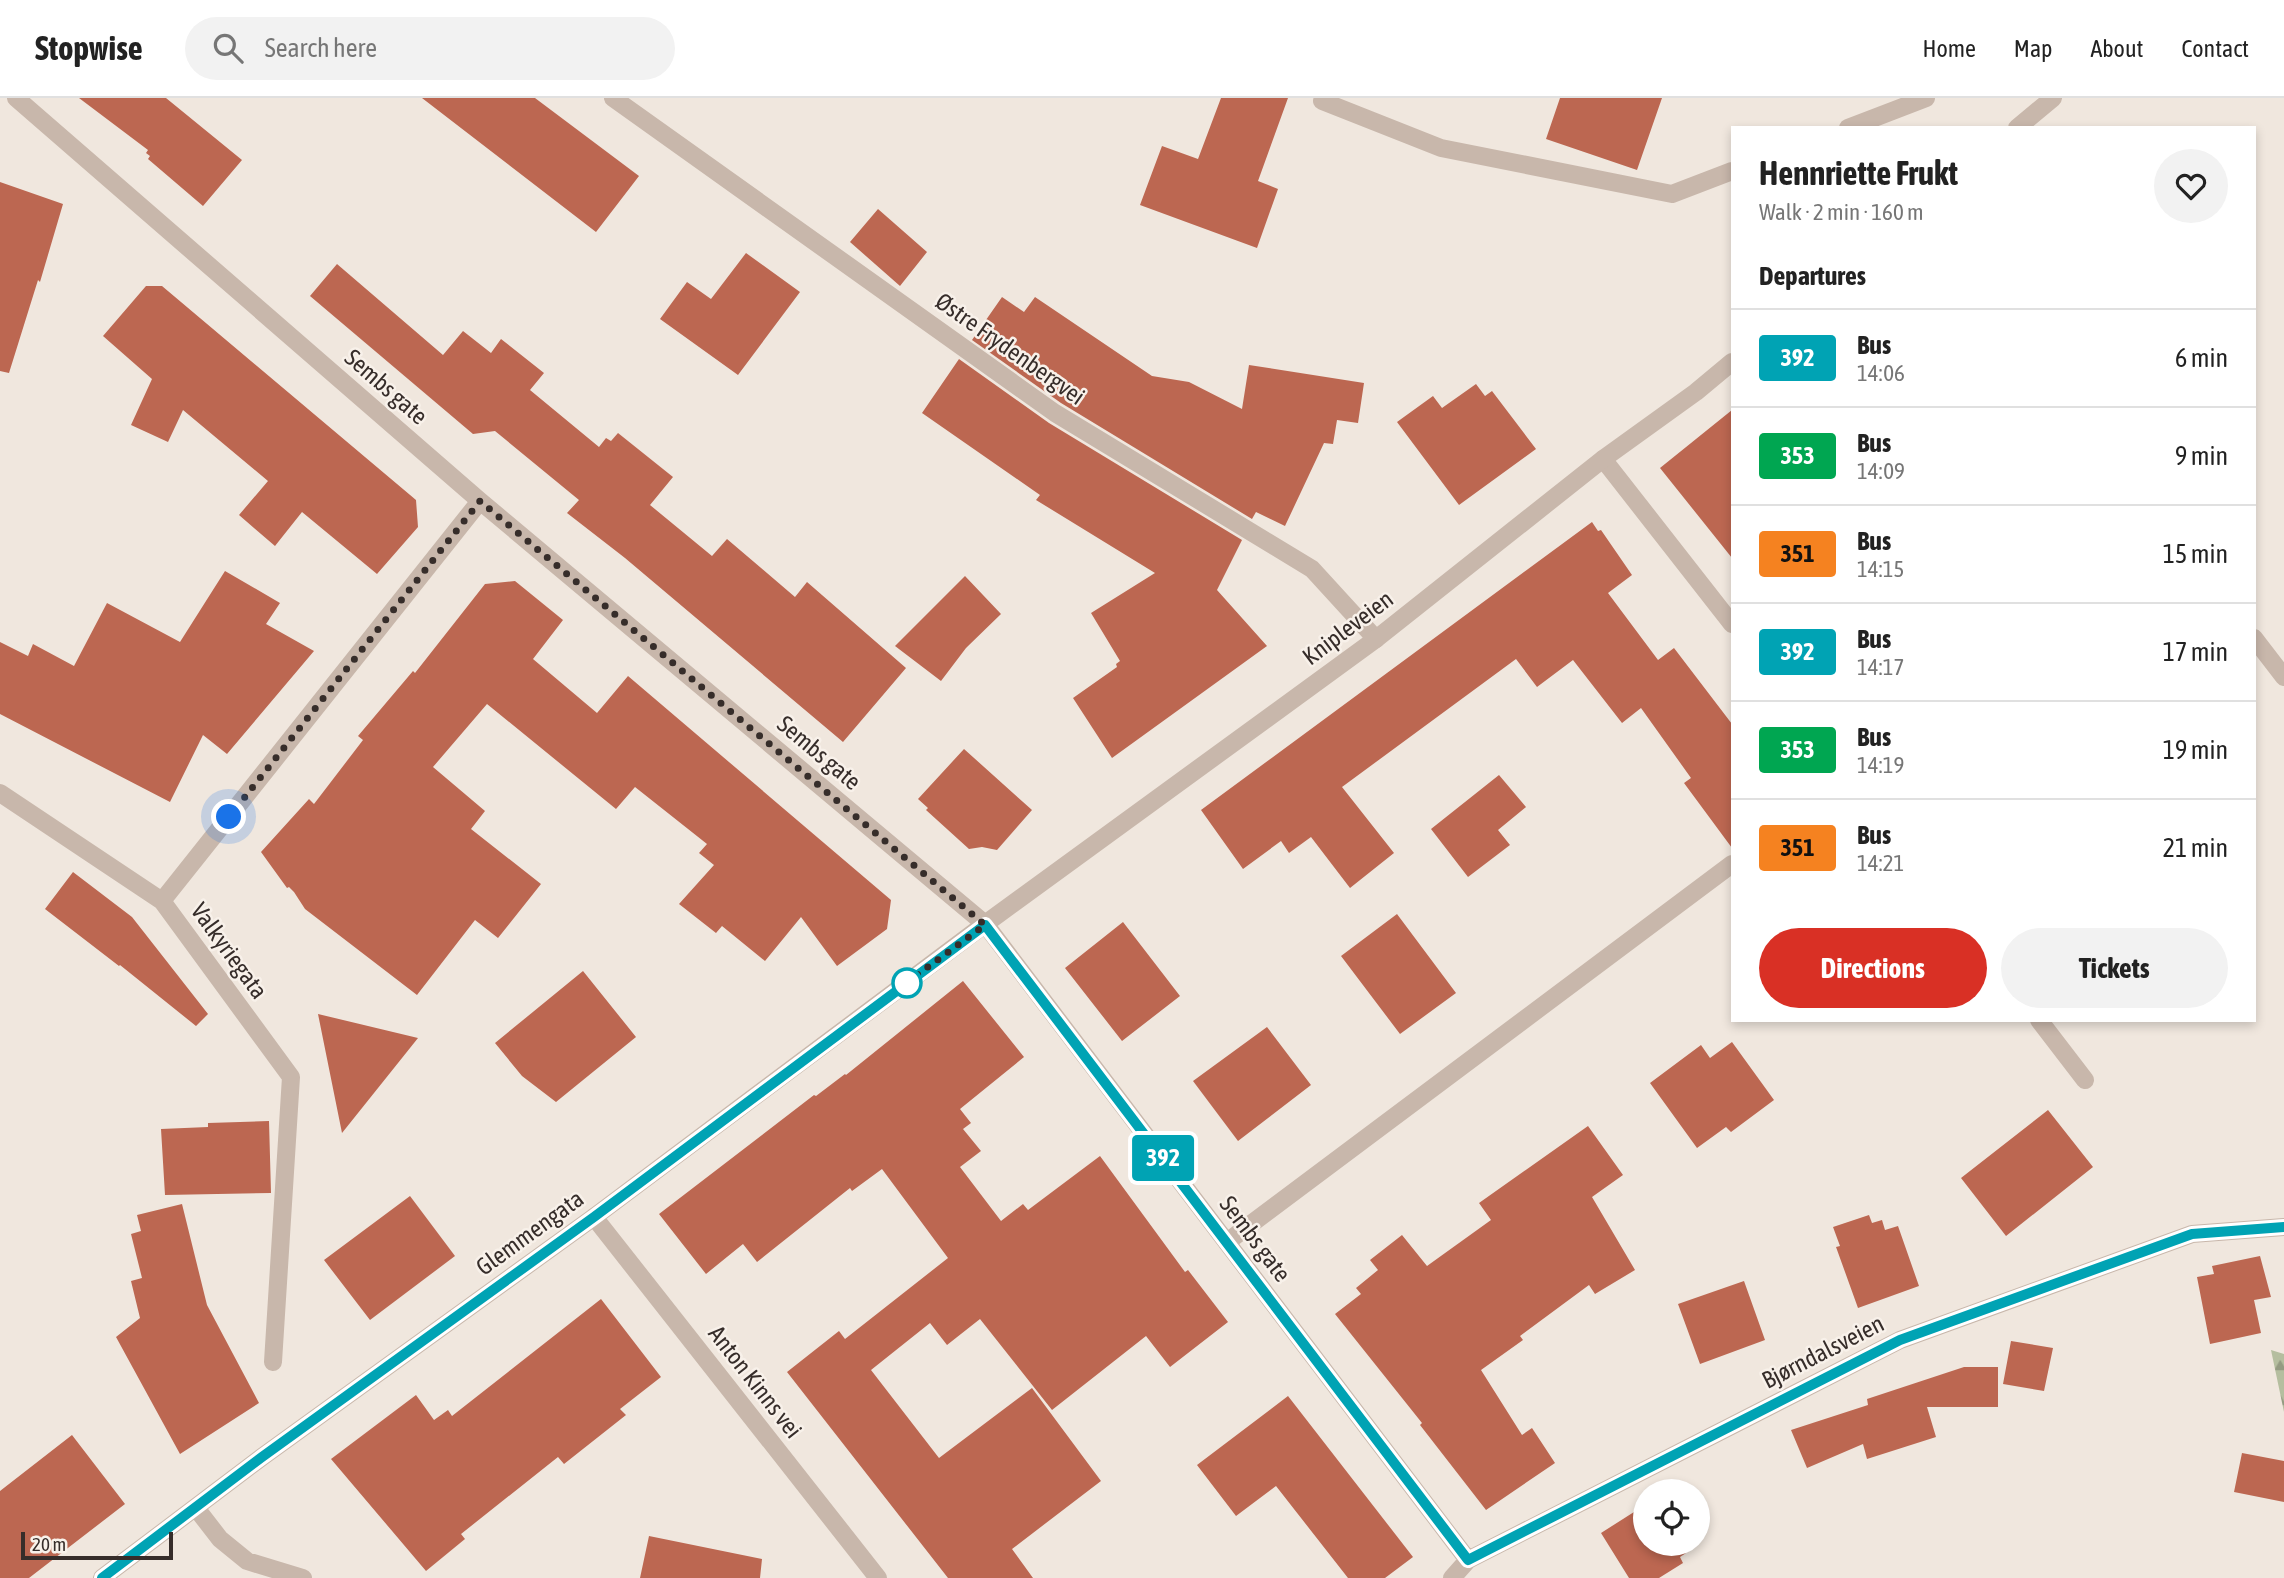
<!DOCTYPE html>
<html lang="en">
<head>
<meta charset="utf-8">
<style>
	:root { --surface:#fff; --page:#f2f2f2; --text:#222; --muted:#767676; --line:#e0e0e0; --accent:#d93025 }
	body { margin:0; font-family:"Asap Condensed",sans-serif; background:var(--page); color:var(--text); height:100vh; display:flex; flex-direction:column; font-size:26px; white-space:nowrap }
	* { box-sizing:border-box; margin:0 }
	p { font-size:23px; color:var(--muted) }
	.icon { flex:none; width:38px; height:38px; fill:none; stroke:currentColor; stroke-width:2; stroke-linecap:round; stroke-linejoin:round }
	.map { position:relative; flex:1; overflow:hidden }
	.details { position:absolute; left:1731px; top:28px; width:525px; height:896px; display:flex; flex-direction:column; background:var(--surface); border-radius:0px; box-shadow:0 4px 10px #0003 }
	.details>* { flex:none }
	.badge { padding:0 14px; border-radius:5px; font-size:24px; line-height:46px }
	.controls { position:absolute; left:1633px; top:1381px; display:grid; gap:14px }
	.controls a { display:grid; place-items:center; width:77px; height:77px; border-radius:50%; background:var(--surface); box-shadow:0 4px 10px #0003; font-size:35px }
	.scale { position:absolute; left:21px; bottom:18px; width:152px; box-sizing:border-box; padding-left:7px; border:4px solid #362d2a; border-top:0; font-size:19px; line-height:24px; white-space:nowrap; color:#362d2a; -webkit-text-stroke:5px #f8f1ea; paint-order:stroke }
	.you { position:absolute; width:35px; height:35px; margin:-18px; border:5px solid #fff; border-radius:50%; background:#1a73e8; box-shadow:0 0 0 10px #1a73e833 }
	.map>.badge { position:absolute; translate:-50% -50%; box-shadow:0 0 0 4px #fff }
	h2 { padding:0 28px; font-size:26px; line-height:63px }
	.round { display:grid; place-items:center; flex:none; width:74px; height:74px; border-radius:37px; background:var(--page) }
	.head { display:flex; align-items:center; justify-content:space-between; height:119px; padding:0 28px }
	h1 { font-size:33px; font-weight:700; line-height:52px }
	.cta { display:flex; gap:14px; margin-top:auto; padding:14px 28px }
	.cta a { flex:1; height:80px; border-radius:42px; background:var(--accent); color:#fff; font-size:28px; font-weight:700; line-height:80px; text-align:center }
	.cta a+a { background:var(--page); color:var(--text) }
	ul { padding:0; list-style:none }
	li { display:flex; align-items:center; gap:21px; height:98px; padding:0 28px; border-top:2px solid var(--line) }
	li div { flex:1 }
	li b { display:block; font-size:26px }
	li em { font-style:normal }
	li .badge { min-width:77px; font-weight:700; text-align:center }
	header { display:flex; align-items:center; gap:42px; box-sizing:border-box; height:98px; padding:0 35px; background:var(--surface); border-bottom:2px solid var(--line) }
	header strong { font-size:33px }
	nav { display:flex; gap:38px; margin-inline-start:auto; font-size:24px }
	.search { width:490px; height:63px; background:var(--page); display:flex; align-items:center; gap:18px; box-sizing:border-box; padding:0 24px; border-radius:38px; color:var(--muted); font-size:26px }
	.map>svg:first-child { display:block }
	.forest { fill:url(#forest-firs) }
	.building { fill:#bc6751 }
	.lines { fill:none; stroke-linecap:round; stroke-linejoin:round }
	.service { stroke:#c8b7ab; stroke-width:18 }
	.minor { stroke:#c8b7ab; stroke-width:18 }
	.tertiary { stroke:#c8b7ab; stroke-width:18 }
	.line-casing { stroke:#fff; stroke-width:16 }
	.line { stroke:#00a3b4; stroke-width:10 }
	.walk { stroke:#362d2a; stroke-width:7; stroke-dasharray:0 12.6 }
	.stop-dot { fill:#fff; stroke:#00a3b4; stroke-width:3.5 }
	.labels { text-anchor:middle; stroke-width:5; stroke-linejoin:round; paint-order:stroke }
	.street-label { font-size:24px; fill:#362d2a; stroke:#f8f1ea }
</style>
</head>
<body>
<header>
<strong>Stopwise</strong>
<div class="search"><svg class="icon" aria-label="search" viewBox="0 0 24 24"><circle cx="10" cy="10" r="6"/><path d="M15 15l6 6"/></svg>Search here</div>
<nav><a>Home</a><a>Map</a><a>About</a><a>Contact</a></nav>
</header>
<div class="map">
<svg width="2284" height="1480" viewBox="0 0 2284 1480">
	<defs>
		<pattern id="forest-firs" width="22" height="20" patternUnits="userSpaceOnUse" patternTransform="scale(1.75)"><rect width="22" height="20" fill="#b5be9f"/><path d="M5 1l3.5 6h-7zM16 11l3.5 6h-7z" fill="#949b82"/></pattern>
	</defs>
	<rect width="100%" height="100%" fill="#f0e7de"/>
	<path class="forest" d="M 2271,1252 L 2284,1256 L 2284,1314 Z"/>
	<path class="building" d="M 79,0 L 166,0 L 242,62 L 203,108 L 148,61 L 150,58 L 146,55 L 148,52 Z
		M 422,0 L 535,0 L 639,78 L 596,134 Z
		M 1221,0 L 1288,0 L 1258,83 L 1278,91 L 1257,150 L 1140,107 L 1162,48 L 1198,61 Z
		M 1560,0 L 1662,0 L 1637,72 L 1546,41 Z
		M 0,84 L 63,106 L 40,184 L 38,182 L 9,275 L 0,273 Z
		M 878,111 L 927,154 L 900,188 L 850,144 Z
		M 746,155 L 800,194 L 738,277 L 660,221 L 687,184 L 711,201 Z
		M 337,166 L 443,257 L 463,233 L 491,255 L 501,241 L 544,275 L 530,292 L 599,349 L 606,340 L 611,343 L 618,335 L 673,379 L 650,407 L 712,458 L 727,441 L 795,499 L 807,484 L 906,570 L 843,644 L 625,460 L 567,415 L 579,402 L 495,333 L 473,336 L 310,198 Z
		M 146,188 L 162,188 L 416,402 L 418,429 L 377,476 L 302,414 L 275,448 L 239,417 L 268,383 L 183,312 L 168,344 L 131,327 L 152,281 L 103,238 Z
		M 1002,199 L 1024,214 L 1035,199 L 1152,278 L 1189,284 L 1242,311 L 1249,267 L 1364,285 L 1358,325 L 1337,322 L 1333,346 L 1324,345 L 1285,428 L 1256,414 L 1252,421 L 1061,305 L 972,242 Z
		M 959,261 L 1049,325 L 1242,442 L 1217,492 L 1267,548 L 1112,660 L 1073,600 L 1117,569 L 1116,566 L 1120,563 L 1091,515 L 1155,475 L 1036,402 L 1040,397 L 922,315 Z
		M 1476,286 L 1485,298 L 1492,293 L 1536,351 L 1459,407 L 1397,324 L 1433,298 L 1442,310 Z
		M 1732,312 L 1732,460 L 1660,370 Z
		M 1592,424 L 1598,433 L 1601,432 L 1632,477 L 1608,495 L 1658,562 L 1674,550 L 1732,626 L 1732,750 L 1684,685 L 1691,680 L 1641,610 L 1622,625 L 1573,562 L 1537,589 L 1516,561 L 1342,689 L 1394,755 L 1350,790 L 1311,739 L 1289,755 L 1281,743 L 1243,771 L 1201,712 Z
		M 225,473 L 280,505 L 266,526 L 314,553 L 227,656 L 203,637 L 170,704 L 0,616 L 0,544 L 28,558 L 33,546 L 74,568 L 107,505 L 180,544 Z
		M 965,478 L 1001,516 L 966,550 L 941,583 L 895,548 Z
		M 515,483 L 563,522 L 533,561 L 597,615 L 628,578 L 891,802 L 887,831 L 837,868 L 801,819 L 765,863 L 722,828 L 716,835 L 679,806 L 714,767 L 699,755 L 707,746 L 635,689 L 616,711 L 487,606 L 433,669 L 485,713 L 471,731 L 541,786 L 498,840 L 475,822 L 417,897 L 305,811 L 294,794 L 289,789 L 287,790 L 261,754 L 309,701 L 314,706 L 363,642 L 358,638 L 413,573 L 415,575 L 485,486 Z
		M 964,651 L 1032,712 L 997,752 L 982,749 L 969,751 L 926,712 L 928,710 L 918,701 Z
		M 1499,677 L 1526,709 L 1498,732 L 1510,747 L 1468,779 L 1431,731 Z
		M 73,774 L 132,819 L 208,916 L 196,928 L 120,867 L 119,868 L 45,811 Z
		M 1397,816 L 1456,895 L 1400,936 L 1341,858 Z
		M 1123,824 L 1180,898 L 1122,943 L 1065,870 Z
		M 583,873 L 636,939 L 556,1004 L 522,978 L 495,945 Z
		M 963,883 L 1024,959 L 960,1011 L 971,1025 L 963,1031 L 981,1053 L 960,1069 L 1001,1123 L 1023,1106 L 1028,1112 L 1100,1058 L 1185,1174 L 1188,1172 L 1228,1224 L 1170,1269 L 1146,1238 L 1052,1312 L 980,1221 L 947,1247 L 930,1225 L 871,1272 L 939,1360 L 1032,1290 L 1101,1383 L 1012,1451 L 1033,1480 L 948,1480 L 787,1274 L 839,1233 L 845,1241 L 948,1160 L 882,1071 L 852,1093 L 850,1090 L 757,1164 L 743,1146 L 706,1176 L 659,1116 L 814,997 L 816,998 L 845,976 L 846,977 Z
		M 318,916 L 418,940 L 342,1035 Z
		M 1267,929 L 1311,987 L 1238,1043 L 1193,983 Z
		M 1732,944 L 1774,1002 L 1731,1034 L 1726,1029 L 1697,1050 L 1650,985 L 1701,947 L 1710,960 Z
		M 2048,1012 L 2093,1069 L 2006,1138 L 1961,1080 Z
		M 269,1023 L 271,1095 L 165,1097 L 161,1031 L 208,1029 L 208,1025 Z
		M 1588,1028 L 1623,1077 L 1592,1099 L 1635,1172 L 1595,1196 L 1589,1187 L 1520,1238 L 1523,1242 L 1481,1272 L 1522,1337 L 1532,1330 L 1555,1365 L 1486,1412 L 1420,1327 L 1422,1325 L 1335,1216 L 1361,1196 L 1356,1190 L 1378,1172 L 1370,1162 L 1402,1137 L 1427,1168 L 1491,1122 L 1479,1105 Z
		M 410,1098 L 455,1158 L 370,1222 L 324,1162 Z
		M 182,1106 L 207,1207 L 259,1305 L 180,1356 L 116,1239 L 140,1220 L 131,1183 L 142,1180 L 131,1136 L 141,1133 L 137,1117 Z
		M 1869,1117 L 1872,1125 L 1882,1122 L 1885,1132 L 1898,1128 L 1919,1188 L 1858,1210 L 1836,1149 L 1840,1148 L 1833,1129 Z
		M 2260,1158 L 2271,1199 L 2254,1202 L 2261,1235 L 2210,1246 L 2197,1179 L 2214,1176 L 2212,1168 Z
		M 1744,1183 L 1765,1242 L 1700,1266 L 1678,1206 Z
		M 601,1201 L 661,1279 L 620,1311 L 626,1317 L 564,1366 L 558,1359 L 461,1436 L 465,1441 L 426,1473 L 331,1361 L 416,1297 L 434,1322 L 448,1312 L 452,1318 Z
		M 2011,1243 L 2053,1250 L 2044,1293 L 2003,1286 Z
		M 1964,1269 L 1998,1269 L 1998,1309 L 1927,1309 L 1936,1339 L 1867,1361 L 1863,1346 L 1807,1370 L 1791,1332 L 1868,1307 L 1867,1301 Z
		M 1288,1298 L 1413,1459 L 1385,1480 L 1348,1480 L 1276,1388 L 1236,1418 L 1197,1367 Z
		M 72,1337 L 125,1406 L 29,1480 L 0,1480 L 0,1393 Z
		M 2242,1355 L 2284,1363 L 2284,1404 L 2234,1394 Z
		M 1645,1407 L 1645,1446 L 1693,1446 L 1695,1449 L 1680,1459 L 1683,1465 L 1659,1480 L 1629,1480 L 1601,1435 Z
		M 649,1438 L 762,1461 L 760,1480 L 640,1480 Z"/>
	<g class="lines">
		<path class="service" d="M 1227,1144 L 1732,766"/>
		<path class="minor" d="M 16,0 L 480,403 L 985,826 L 1468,1462
			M 613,0 L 1055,315 L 1312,471 L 1376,541
			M 1322,3 L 1441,50 L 1672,96 L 1732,73
			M 1848,30 L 1926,0
			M 1603,361 L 1732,526
			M 2254,540 L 2284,579
			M 0,695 L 162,803
			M 2039,922 L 2085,982
			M 594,1119 L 878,1480
			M 273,1264 L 291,979 L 162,803 L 480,403
			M 196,1410 L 220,1441 L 247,1463 L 303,1480
			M 1452,1480 L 1468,1462 L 1900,1242 L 2192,1136 L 2284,1129"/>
		<path class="tertiary" d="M 2017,30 L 2053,0
			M 102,1480 L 262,1359 L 594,1119 L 985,826 L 1376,541 L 1603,361 L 1696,294 L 1732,264"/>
	</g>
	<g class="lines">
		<defs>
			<path id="line" d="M 102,1480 L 262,1359 L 594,1119 L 985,827 L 1468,1462 L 1900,1242 L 2192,1136 L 2284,1129"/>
		</defs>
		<use href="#line" class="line-casing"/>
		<use href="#line" class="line"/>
		<path class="walk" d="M 229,719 L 480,403 L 985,827 L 898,891 L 907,885"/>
	</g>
	<circle class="stop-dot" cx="907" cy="885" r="14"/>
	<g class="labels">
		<g class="street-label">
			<text transform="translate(1010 251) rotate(35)" y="8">Østre Frydenbergvei</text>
			<text transform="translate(386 289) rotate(41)" y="8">Sembs gate</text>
			<text transform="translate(1348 530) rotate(-37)" y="8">Knipleveien</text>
			<text transform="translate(819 655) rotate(40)" y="8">Sembs gate</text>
			<text transform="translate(229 853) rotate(54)" y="8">Valkyriegata</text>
			<text transform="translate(530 1135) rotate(-36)" y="8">Glemmengata</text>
			<text transform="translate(1255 1141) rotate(53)" y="8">Sembs gate</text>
			<text transform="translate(1823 1254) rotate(-27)" y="8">Bjørndalsveien</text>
			<text transform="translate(755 1284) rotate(52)" y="8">Anton Kinns vei</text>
		</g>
	</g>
</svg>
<div class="controls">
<a><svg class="icon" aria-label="locate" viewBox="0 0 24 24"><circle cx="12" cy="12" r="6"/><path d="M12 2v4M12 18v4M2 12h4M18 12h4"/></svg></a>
</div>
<div class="scale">20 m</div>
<div class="you" style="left:229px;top:719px"></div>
<b class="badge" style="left:1163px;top:1060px;background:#00a3b4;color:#fff">392</b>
<section class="details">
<div class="head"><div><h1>Hennriette Frukt</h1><p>Walk · 2 min · 160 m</p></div><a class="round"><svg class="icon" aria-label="heart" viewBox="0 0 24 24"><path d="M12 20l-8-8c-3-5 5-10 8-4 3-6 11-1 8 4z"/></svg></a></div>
<h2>Departures</h2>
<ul>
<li><span class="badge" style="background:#00a3b4;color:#fff">392</span><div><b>Bus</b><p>14:06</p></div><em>6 min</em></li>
<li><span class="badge" style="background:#00a651;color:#fff">353</span><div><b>Bus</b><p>14:09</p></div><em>9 min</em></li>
<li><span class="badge" style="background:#f58220;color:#111">351</span><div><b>Bus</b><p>14:15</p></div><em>15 min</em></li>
<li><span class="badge" style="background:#00a3b4;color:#fff">392</span><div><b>Bus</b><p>14:17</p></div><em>17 min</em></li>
<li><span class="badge" style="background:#00a651;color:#fff">353</span><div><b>Bus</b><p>14:19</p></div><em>19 min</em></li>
<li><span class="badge" style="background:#f58220;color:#111">351</span><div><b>Bus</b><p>14:21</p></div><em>21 min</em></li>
</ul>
<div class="cta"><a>Directions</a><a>Tickets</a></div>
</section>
</div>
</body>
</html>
